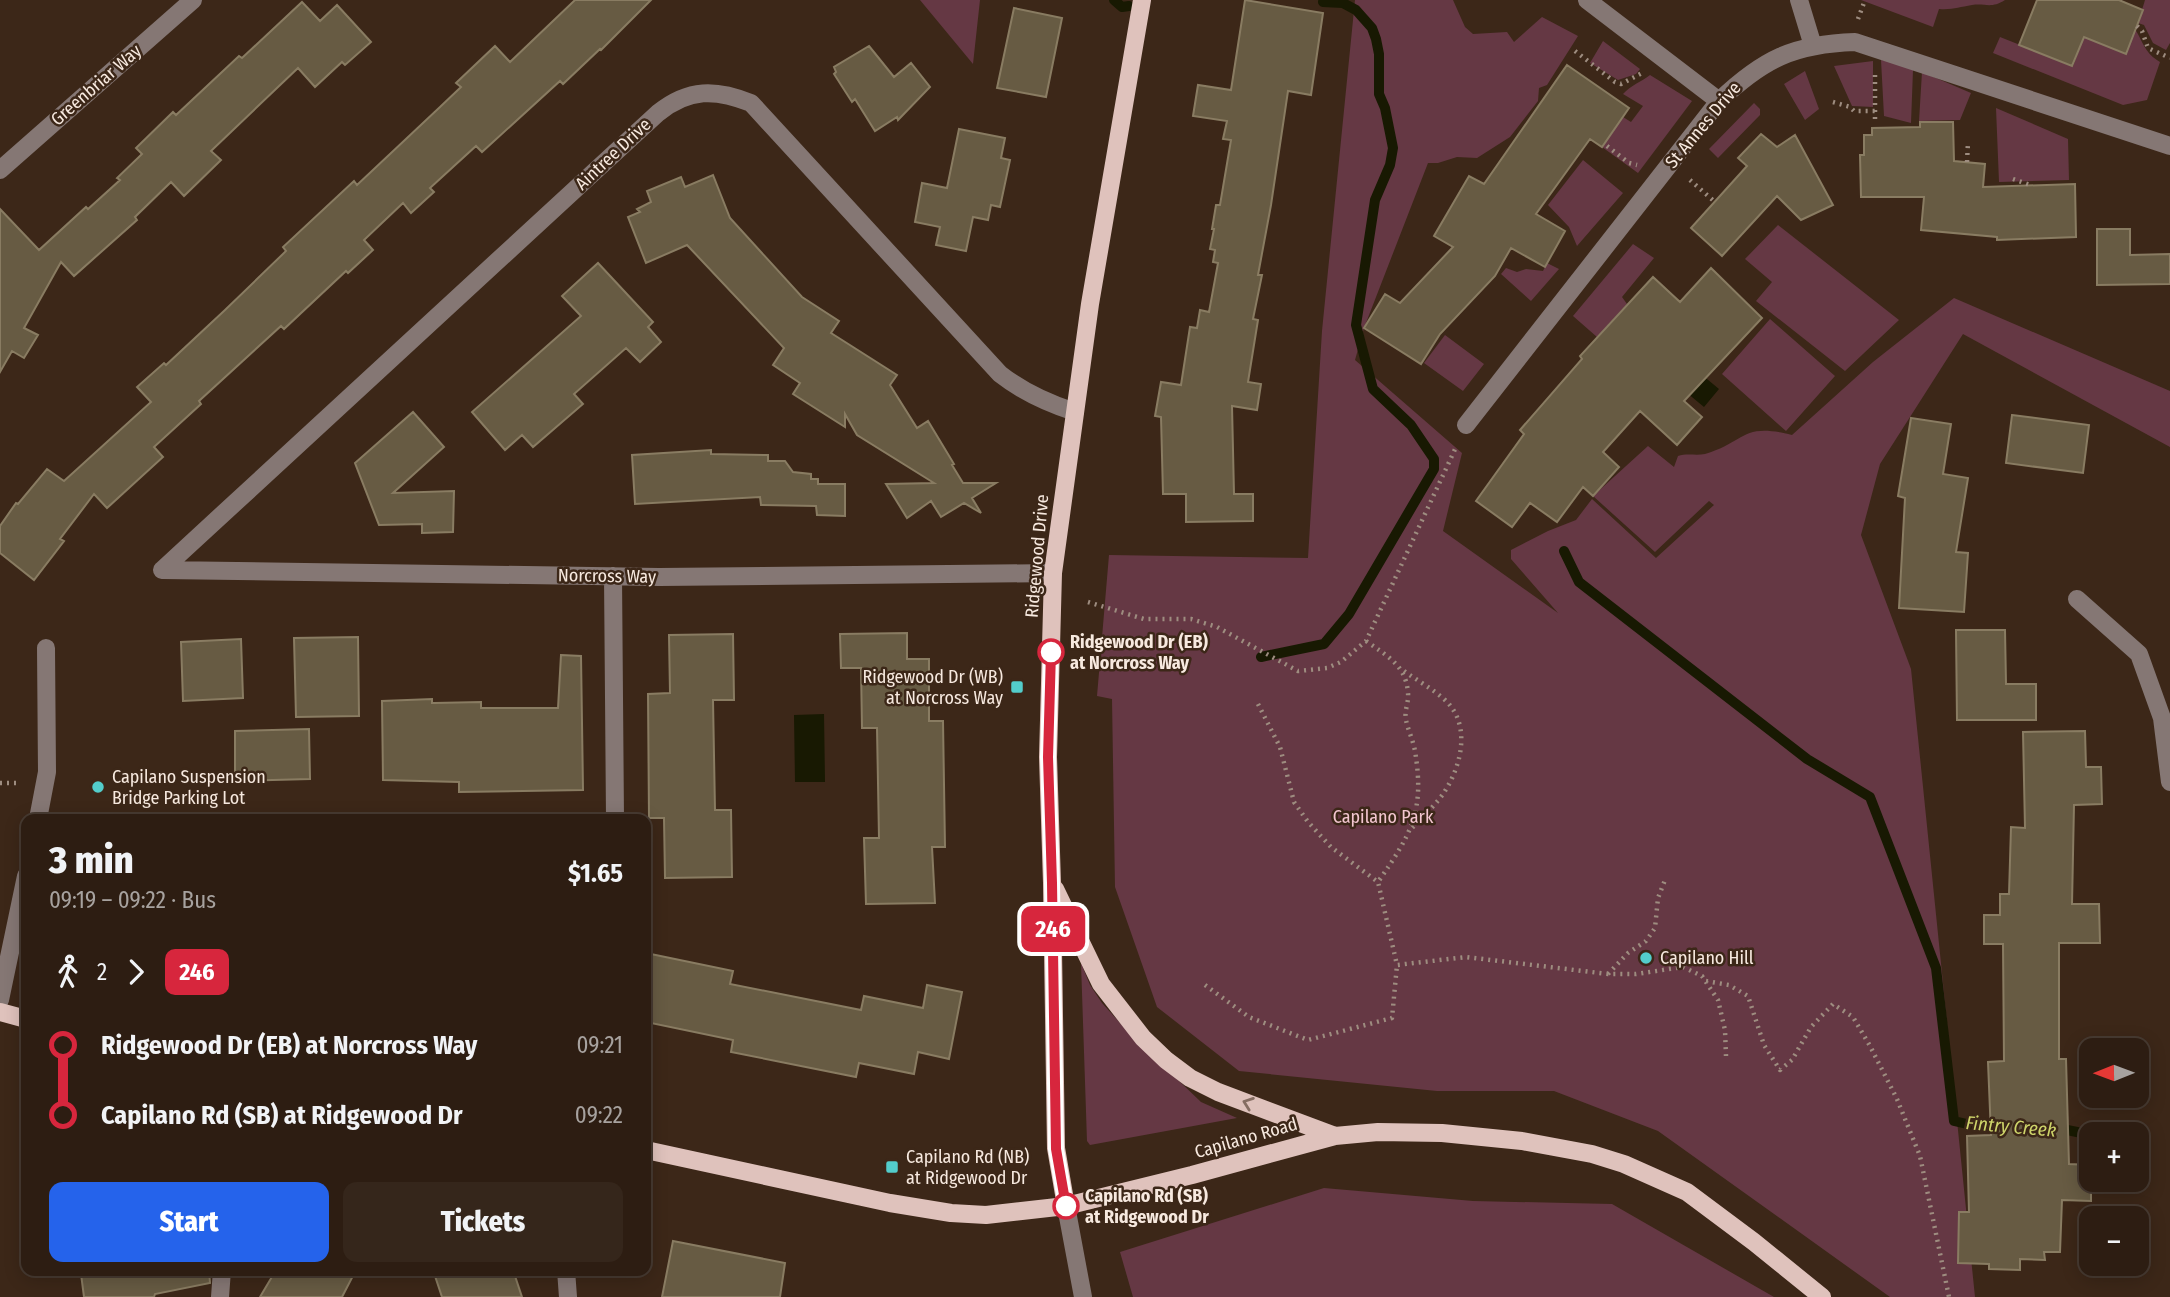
<!DOCTYPE html>
<html lang="en">
<head>
<meta charset="utf-8">
<style>
	:root { --surface:#2d1d12; --page:#35261b; --text:#f1f3f6; --muted:#a7a29f; --line:#483b32; --accent:#2563eb }
	body { margin:0; font-family:"Fira Sans Condensed",sans-serif; background:var(--page); color:var(--text); height:100vh; display:flex; flex-direction:column; font-size:26px; white-space:nowrap }
	* { box-sizing:border-box; margin:0 }
	p { font-size:23px; color:var(--muted) }
	.icon { flex:none; width:38px; height:38px; fill:none; stroke:currentColor; stroke-width:2; stroke-linecap:round; stroke-linejoin:round }
	.map { position:relative; flex:1; overflow:hidden }
	.drawer { position:absolute; left:21px; top:814px; width:630px; height:462px; display:flex; flex-direction:column; background:var(--surface); border-radius:14px; box-shadow:0 4px 18px #0003,0 0 0 2px var(--line) }
	.drawer>* { flex:none }
	.badge { padding:0 14px; border-radius:10px; font-size:24px; line-height:46px }
	.needle { width:46px; rotate:269deg }
	.tools { position:absolute; left:2079px; top:1038px; display:grid; gap:14px }
	.tools a { display:grid; place-items:center; width:70px; height:70px; border-radius:14px; background:var(--surface); box-shadow:0 4px 18px #0003,0 0 0 2px var(--line); font-size:35px }
	.map>.badge { position:absolute; translate:-50% -50%; box-shadow:0 0 0 4px #fff }
	.legs { display:flex; align-items:center; gap:10px; height:77px; padding:0 28px; font-size:23px }
	.legs p { margin-inline-start:auto }
	.overview { display:flex; align-items:center; justify-content:space-between; height:119px; padding:0 28px }
	h1 { font-size:38px; font-weight:800; line-height:52px }
	.button { display:flex; gap:14px; margin-top:auto; padding:14px 28px }
	.button a { flex:1; height:80px; border-radius:14px; background:var(--accent); color:#fff; font-size:28px; font-weight:800; line-height:80px; text-align:center }
	.button a+a { background:var(--page); color:var(--text) }
	ul { padding:0 28px; list-style:none }
	li { display:flex; align-items:center; gap:24px; height:70px; font-size:26px }
	li i { display:grid; place-items:center; width:10px; height:100%; margin:0 9px; background:currentColor }
	li i::after { content:''; width:18px; height:18px; margin:-9px; border:5px solid; border-radius:50%; background:var(--surface) }
	li p { margin-inline-start:auto }
	li:first-child i { background:linear-gradient(#0000 50%,currentColor 0) }
	li:last-child i { background:linear-gradient(currentColor 50%,#0000 0) }
	.map>svg:first-child { display:block }
	.green { fill:#653844 }
	.water { fill:#181902 }
	.lines { fill:none; stroke-linecap:round; stroke-linejoin:round }
	.stream { stroke:#181902; stroke-width:10 }
	.building { fill:#675b43; stroke:#897c62; stroke-width:2 }
	.path { stroke:#9e8d80; stroke-width:4.5; stroke-dasharray:2 5; stroke-linecap:butt }
	.minor { stroke:#857774; stroke-width:18 }
	.major { stroke:#dfc2bc; stroke-width:18 }
	.oneway { stroke:#856d62 }
	.line-1-casing { stroke:#fff; stroke-width:16 }
	.line-1 { stroke:#d7263d; stroke-width:10 }
	.stop-1-dot { fill:#fff; stroke:#d7263d; stroke-width:3.5 }
	.poi-dot { fill:#53cdcb; stroke:#3c2718; stroke-width:2.5 }
	.labels { text-anchor:middle; stroke-width:5; stroke-linejoin:round; paint-order:stroke }
	.street-label { font-size:18px; fill:#f7e9df; stroke:#3c2718 }
	.stop-label { font-size:18px; font-weight:bold; fill:#f7e9df; stroke:#3c2718; text-anchor:start }
	.poi-label { font-size:18px; fill:#f7e9df; stroke:#3c2718; text-anchor:start }
	.park-label { font-size:18px; fill:#f3c6d0; stroke:#3c2718 }
	.water-label { font-size:19px; font-style:italic; fill:#ced46a; stroke:#3c2718 }
</style>
</head>
<body>
<div class="map">
<svg width="2170" height="1297" viewBox="0 0 2170 1297">
	<rect width="100%" height="100%" fill="#3c2718"/>
	<path class="green" d="M 920,0 L 980,0 L 973,64 Z
		M 1355,0 L 1453,0 L 1465,27 L 1473,34 L 1507,32 L 1514,42 L 1542,17 L 1578,36 L 1547,85 L 1539,88 L 1538,101 L 1510,137 L 1477,158 L 1457,157 L 1438,163 L 1428,163 L 1364,328 L 1355,360 L 1462,453 L 1443,531 L 1558,613 L 1511,559 L 1511,550 L 1548,531 L 1576,520 L 1592,499 L 1656,558 L 1714,505 L 1709,501 L 1655,552 L 1593,496 L 1648,446 L 1674,467 L 1678,456 C 1687,453 1696,456 1705,454 C 1746,442 1741,422 1792,435 L 1873,362 L 1954,298 L 2170,391 L 2170,447 L 1963,334 L 1880,464 L 1861,535 L 1911,669 L 1975,1297 L 1890,1297 L 1658,1131 L 1554,1091 L 1437,1091 L 1239,1071 L 1157,1007 L 1115,887 L 1112,699 L 1097,696 L 1109,555 L 1308,558 L 1322,331 Z
		M 1861,0 L 2005,0 C 1991,9 1986,3 1972,5 C 1959,7 1953,10 1939,9 L 1933,27 Z
		M 2145,0 L 2170,0 L 2170,43 L 2166,50 L 2153,43 L 2144,25 L 2138,23 Z
		M 2135,29 C 2144,44 2145,53 2160,62 L 2147,100 L 2123,105 L 1993,53 L 2000,37 L 2073,66 L 2084,37 L 2125,53 Z
		M 1603,41 L 1640,69 L 1636,74 L 1618,80 L 1590,63 Z
		M 1881,60 L 1893,62 L 1913,70 L 1911,123 L 1884,116 Z
		M 1873,61 L 1873,107 L 1852,106 L 1834,66 Z
		M 1805,71 L 1819,109 L 1805,120 L 1784,84 Z
		M 1922,72 L 1971,93 L 1960,120 L 1919,121 Z
		M 1650,75 L 1692,101 L 1638,173 L 1602,147 L 1623,117 L 1631,122 L 1643,106 L 1623,94 C 1631,85 1641,82 1650,75 Z
		M 1754,103 L 1760,109 L 1760,115 L 1718,158 L 1709,149 Z
		M 1996,108 L 2068,139 L 2069,180 L 1999,182 Z
		M 1583,160 L 1623,193 L 1577,246 L 1569,227 L 1548,205 Z
		M 1778,225 L 1899,320 L 1845,371 L 1756,301 L 1772,282 L 1745,259 Z
		M 1633,244 L 1654,258 L 1622,297 L 1627,304 L 1597,337 L 1573,316 Z
		M 1547,263 L 1559,269 L 1531,301 L 1501,274 L 1506,268 L 1517,272 L 1526,269 L 1543,271 Z
		M 1770,319 L 1835,376 L 1786,431 L 1722,374 Z
		M 1445,335 L 1484,364 L 1463,391 L 1424,363 Z
		M 1081,963 L 1090,985 L 1102,1003 L 1131,1035 L 1201,1102 L 1237,1118 L 1090,1145 L 1087,1141 Z
		M 1324,1188 L 1473,1201 L 1612,1204 L 1774,1297 L 1133,1297 L 1120,1252 Z"/>
	<path class="water" d="M 1684,360 L 1719,389 L 1704,407 L 1669,378 Z
		M 824,714 L 825,782 L 795,782 L 794,715 Z"/>
	<g class="lines">
		<path class="stream" d="M 1114,0 L 1122,7 L 1129,6
			M 1564,551 L 1579,582 L 1807,759 L 1870,797 L 1936,968 L 1954,1121 L 1967,1124 L 2003,1127
			M 1261,657 L 1324,644 L 1349,614 L 1434,469 L 1434,459 L 1411,425 L 1373,389 L 1356,325 L 1375,200 L 1390,165 L 1393,148 L 1385,108 L 1379,94 L 1379,54 L 1376,39 L 1372,28 L 1356,10 L 1343,3 L 1323,2
			M 2057,1128 L 2087,1134 L 2137,1134"/>
	</g>
	<path class="building" d="M 575,0 L 651,0 L 601,50 L 600,49 L 563,84 L 560,81 L 482,152 L 476,146 L 430,188 L 434,192 L 411,213 L 403,203 L 364,240 L 373,250 L 348,273 L 346,271 L 284,329 L 281,326 L 199,401 L 201,404 L 154,447 L 163,457 L 107,508 L 94,494 L 60,539 L 64,541 L 34,580 L 0,553 L 0,526 L 16,503 L 18,504 L 47,469 L 64,481 L 151,402 L 137,387 L 164,363 L 166,365 L 225,310 L 286,251 L 283,247 L 354,181 L 357,185 L 440,107 L 461,87 L 456,83 L 495,46 L 510,62 Z
		M 1245,0 L 1323,13 L 1311,95 L 1288,91 L 1271,205 L 1258,275 L 1262,275 L 1253,319 L 1258,320 L 1248,382 L 1261,384 L 1257,410 L 1232,406 L 1234,494 L 1253,494 L 1253,521 L 1186,522 L 1186,494 L 1163,494 L 1161,417 L 1155,416 L 1161,382 L 1181,385 L 1190,327 L 1197,328 L 1200,310 L 1209,312 L 1218,263 L 1213,262 L 1215,250 L 1210,249 L 1214,229 L 1212,229 L 1216,205 L 1220,205 L 1231,140 L 1223,139 L 1227,121 L 1193,116 L 1198,85 L 1231,90 Z
		M 2037,0 L 2119,0 L 2143,10 L 2126,54 L 2084,37 L 2072,66 L 2019,45 Z
		M 302,2 L 320,21 L 337,5 L 371,42 L 345,65 L 342,62 L 315,87 L 298,68 L 211,151 L 221,160 L 184,196 L 171,182 L 135,217 L 137,220 L 74,276 L 61,262 L 24,328 L 38,335 L 24,358 L 12,351 L 0,372 L 0,209 L 39,250 L 86,207 L 88,209 L 120,180 L 117,178 L 142,154 L 136,148 L 173,112 L 176,115 L 239,56 L 242,58 Z
		M 1014,8 L 1062,18 L 1046,97 L 997,88 Z
		M 869,46 L 894,77 L 911,63 L 930,87 L 898,120 L 897,117 L 875,131 L 855,99 L 852,102 L 834,74 L 836,72 L 834,67 Z
		M 1567,65 L 1629,108 L 1602,147 L 1590,139 L 1536,214 L 1565,231 L 1545,267 L 1511,248 L 1495,276 L 1440,334 L 1421,364 L 1364,328 L 1385,294 L 1400,303 L 1453,247 L 1434,236 L 1469,176 L 1484,184 Z
		M 1920,122 L 1953,122 L 1954,161 L 1985,164 L 1983,187 L 2075,184 L 2076,237 L 1997,240 L 1997,237 L 1921,230 L 1924,197 L 1861,197 L 1860,155 L 1864,155 L 1864,135 L 1872,135 L 1872,128 L 1920,127 Z
		M 959,129 L 1005,138 L 1001,158 L 1010,160 L 1000,207 L 991,205 L 988,220 L 973,217 L 966,251 L 936,245 L 940,227 L 915,222 L 922,183 L 947,188 Z
		M 1761,134 L 1777,147 L 1795,135 L 1833,205 L 1801,220 L 1777,196 L 1722,256 L 1691,228 L 1747,166 L 1738,158 Z
		M 713,175 L 730,218 L 802,297 L 839,321 L 831,333 L 897,375 L 890,385 L 917,428 L 928,421 L 954,464 L 952,465 L 963,483 L 996,483 L 972,498 L 981,513 L 964,503 L 941,517 L 931,501 L 907,518 L 886,484 L 934,483 L 857,435 L 845,414 L 845,427 L 793,394 L 800,383 L 773,365 L 784,348 L 687,245 L 646,263 L 628,217 L 640,212 L 637,209 L 651,202 L 647,191 L 681,177 L 685,187 Z
		M 2097,229 L 2130,229 L 2130,255 L 2170,254 L 2170,284 L 2097,285 Z
		M 598,263 L 653,322 L 648,327 L 661,342 L 640,362 L 626,348 L 574,394 L 583,404 L 533,447 L 522,435 L 505,450 L 472,412 L 581,316 L 562,296 Z
		M 1711,268 L 1762,318 L 1684,401 L 1702,417 L 1677,445 L 1640,411 L 1603,452 L 1619,467 L 1593,496 L 1583,487 L 1557,522 L 1530,503 L 1512,527 L 1476,501 L 1524,434 L 1520,430 L 1582,359 L 1580,356 L 1653,277 L 1680,302 Z
		M 413,412 L 444,447 L 393,493 L 454,491 L 453,532 L 422,533 L 422,524 L 379,525 L 355,463 Z
		M 2012,415 L 2089,425 L 2083,473 L 2006,463 Z
		M 1911,418 L 1951,424 L 1943,474 L 1968,478 L 1956,552 L 1968,553 L 1964,612 L 1899,608 L 1905,498 L 1898,496 Z
		M 711,450 L 711,454 L 768,455 L 768,461 L 785,461 L 793,472 L 811,474 L 811,479 L 818,479 L 818,484 L 845,484 L 845,516 L 817,515 L 816,506 L 761,505 L 760,497 L 635,504 L 632,455 Z
		M 1956,630 L 2005,630 L 2006,684 L 2036,684 L 2036,720 L 1957,720 Z
		M 907,633 L 907,659 L 929,659 L 929,721 L 943,721 L 945,847 L 932,847 L 935,903 L 866,904 L 864,838 L 879,838 L 877,728 L 862,728 L 861,668 L 841,668 L 840,634 Z
		M 733,634 L 734,700 L 713,700 L 715,810 L 731,810 L 732,877 L 665,878 L 664,818 L 649,818 L 648,694 L 670,693 L 669,635 Z
		M 358,637 L 359,716 L 296,717 L 294,638 Z
		M 241,639 L 243,698 L 183,701 L 181,642 Z
		M 561,655 L 581,656 L 583,790 L 459,792 L 459,782 L 383,780 L 382,701 L 432,699 L 432,703 L 434,703 L 481,702 L 481,708 L 558,708 Z
		M 309,729 L 310,779 L 235,781 L 235,731 Z
		M 2085,731 L 2086,767 L 2101,767 L 2102,804 L 2074,805 L 2072,904 L 2099,904 L 2100,943 L 2059,943 L 2059,1059 L 2066,1059 L 2069,1164 L 2091,1165 L 2091,1201 L 2062,1200 L 2060,1252 L 2044,1252 L 2045,1260 L 2020,1259 L 2020,1270 L 1989,1269 L 1989,1264 L 1958,1263 L 1959,1212 L 1969,1212 L 1967,1136 L 1991,1135 L 1988,1062 L 2004,1061 L 2003,944 L 1984,944 L 1984,915 L 2000,915 L 2000,894 L 2009,894 L 2011,827 L 2025,828 L 2023,732 Z
		M 646,953 L 733,971 L 730,984 L 861,1010 L 864,996 L 923,1008 L 927,985 L 962,992 L 949,1059 L 918,1052 L 914,1074 L 859,1063 L 856,1077 L 731,1052 L 733,1040 L 646,1022 Z
		M 673,1241 L 785,1263 L 780,1297 L 662,1297 Z
		M 90,1270 L 209,1270 L 210,1283 L 155,1294 L 154,1297 L 84,1297 L 81,1274 L 90,1273 Z
		M 276,1270 L 356,1270 L 342,1297 L 260,1297 Z
		M 433,1270 L 513,1270 L 522,1297 L 442,1297 Z"/>
	<g class="lines">
		<path class="path" d="M 1858,19 L 1865,0
			M 2137,26 L 2142,31 L 2148,48 L 2170,58
			M 1575,51 L 1615,82 L 1621,84 L 1644,72
			M 1875,75 L 1875,122
			M 1833,102 L 1850,107 L 1854,111 L 1875,111
			M 1607,146 L 1629,163 L 1637,165
			M 1967,162 L 1968,142
			M 2013,179 L 2030,185
			M 1690,180 L 1715,202
			M 1088,602 L 1144,619 L 1191,619 L 1217,627 L 1298,671 L 1327,668 L 1341,662 L 1366,641 L 1457,445
			M 1366,641 C 1387,656 1406,665 1408,693 C 1409,703 1404,710 1406,720 C 1408,730 1413,740 1415,751 C 1425,812 1411,834 1378,882
			M 1404,671 C 1418,681 1433,689 1445,700 C 1471,724 1462,764 1445,791 C 1437,804 1423,816 1412,828
			M 1258,704 L 1280,747 L 1294,802 L 1308,822 L 1331,847 L 1378,882 L 1397,965 L 1466,957 L 1608,974 L 1636,974 L 1683,967 L 1702,976 L 1718,1000 L 1725,1030 L 1726,1056
			M 0,783 L 20,783
			M 1608,974 L 1628,953 L 1646,941 L 1655,928 L 1658,898 L 1665,880
			M 1706,981 L 1729,985 L 1748,996 L 1764,1045 L 1780,1070 L 1792,1060 L 1811,1027 L 1833,1004 L 1853,1017 L 1870,1046 L 1897,1099 L 1920,1156 L 1949,1297
			M 1205,985 L 1249,1017 L 1308,1040 L 1392,1018 L 1397,965"/>
		<path class="minor" d="M 1587,0 L 1719,101
			M 1799,0 L 1813,46
			M 0,170 L 193,0
			M 1466,425 L 1719,101 C 1763,59 1794,44 1855,42 L 2170,146
			M 162,570 L 658,113 C 689,88 716,89 751,103 L 1000,374 C 1023,392 1047,403 1075,412
			M 162,570 L 659,577 L 1053,573
			M 613,576 L 615,819
			M 2077,599 L 2139,654 L 2162,718 L 2170,782
			M 38,819 L 47,772 L 46,648
			M 0,1000 L 26,876
			M 1066,1206 L 1083,1297
			M 566,1270 L 568,1297
			M 220,1297 L 222,1270"/>
		<path class="major" d="M 1055,889 L 1101,984 L 1143,1038 L 1166,1060 L 1190,1078 L 1218,1092 L 1335,1136
			M 0,1012 L 26,1019
			M 646,1150 L 890,1203 L 951,1213 L 986,1215 L 1066,1206 L 1192,1175 L 1335,1136 L 1378,1132 L 1442,1133 L 1522,1141 L 1592,1154 L 1624,1164 L 1687,1192 L 1754,1242 L 1822,1297
			M 1066,1206 L 1056,1148 L 1052,883 L 1048,757 L 1053,573 L 1090,304 L 1142,0"/>
	</g>
	<defs><path id="oneway-chevron" d="M-2-3.5L2.5 0L-2 3.5" fill="none" stroke-width="1.6" stroke-linecap="round" stroke-linejoin="round" transform="scale(1.75)"/></defs>
	<use class="oneway" href="#oneway-chevron" transform="translate(1248 1103) rotate(-160)"/>
	<g class="lines">
		<defs>
			<path id="line-1" d="M 1051,652 L 1048,757 L 1052,883 L 1056,1149 L 1066,1206"/>
		</defs>
		<use href="#line-1" class="line-1-casing"/>
		<use href="#line-1" class="line-1"/>
	</g>
	<g class="stop-1-dot">
		<circle cx="1051" cy="652" r="12"/>
		<circle cx="1066" cy="1206" r="12"/>
	</g>
	<g class="poi-dot">
		<rect x="1010" y="680" width="14" height="14" rx="3.5"/>
		<circle cx="98" cy="787" r="7"/>
		<circle cx="1646" cy="958" r="7"/>
		<rect x="885" y="1160" width="14" height="14" rx="3.5"/>
	</g>
	<g class="labels">
		<g class="street-label">
			<text transform="translate(96 85) rotate(-41)" y="6">Greenbriar Way</text>
			<text transform="translate(1703 125) rotate(-50)" y="6">St Annes Drive</text>
			<text transform="translate(613 154) rotate(-43)" y="6">Aintree Drive</text>
			<text transform="translate(1037 556) rotate(-85)" y="6">Ridgewood Drive</text>
			<text transform="translate(607 576) rotate(1)" y="6">Norcross Way</text>
			<text transform="translate(1246 1138) rotate(-16)" y="6">Capilano Road</text>
		</g>
		<g class="stop-label">
			<text x="1070" y="648">Ridgewood Dr (EB)<tspan x="1070" dy="21">at Norcross Way</tspan></text>
			<text x="1085" y="1202">Capilano Rd (SB)<tspan x="1085" dy="21">at Ridgewood Dr</tspan></text>
		</g>
		<g class="poi-label">
			<text x="1003" y="683" text-anchor="end">Ridgewood Dr (WB)<tspan x="1003" dy="21">at Norcross Way</tspan></text>
			<text x="112" y="783">Capilano Suspension<tspan x="112" dy="21">Bridge Parking Lot</tspan></text>
			<text x="1660" y="964">Capilano Hill</text>
			<text x="906" y="1163">Capilano Rd (NB)<tspan x="906" dy="21">at Ridgewood Dr</tspan></text>
		</g>
		<g class="park-label">
			<text x="1383" y="823">Capilano Park</text>
		</g>
		<g class="water-label">
			<text transform="translate(2011 1126) rotate(5)" y="7">Fintry Creek</text>
		</g>
	</g>
</svg>
<div class="tools">
<a><svg class="needle" viewBox="-14 -14 28 28"><path d="M0-13l5 13h-10z" fill="#e53935"/><path d="M0 13l5-13h-10z" fill="#a7a29f"/></svg></a>
<a>+</a>
<a>−</a>
</div>
<b class="badge" style="left:1053px;top:929px;background:#d7263d;color:#fff">246</b>
<section class="drawer">
<div class="overview"><div><h1>3 min</h1><p>09:19 – 09:22 · Bus</p></div><b>$1.65</b></div>
<div class="legs"><svg class="icon" aria-label="walk" viewBox="0 0 24 24"><circle cx="13" cy="4" r="2"/><path d="M13 8l-2 6 4 7M11 14l-3 7M7 12l3-4h3l4 4"/></svg>2<svg class="icon" aria-label="forward" viewBox="0 0 24 24"><path d="M9 5l7 7-7 7"/></svg><b class="badge" style="background:#d7263d;color:#fff">246</b></div>
<ul>
<li><i style="color:#d7263d"></i><b>Ridgewood Dr (EB) at Norcross Way</b><p>09:21</p></li>
<li><i style="color:#d7263d"></i><b>Capilano Rd (SB) at Ridgewood Dr</b><p>09:22</p></li>
</ul>
<div class="button"><a>Start</a><a>Tickets</a></div>
</section>
</div>
</body>
</html>
